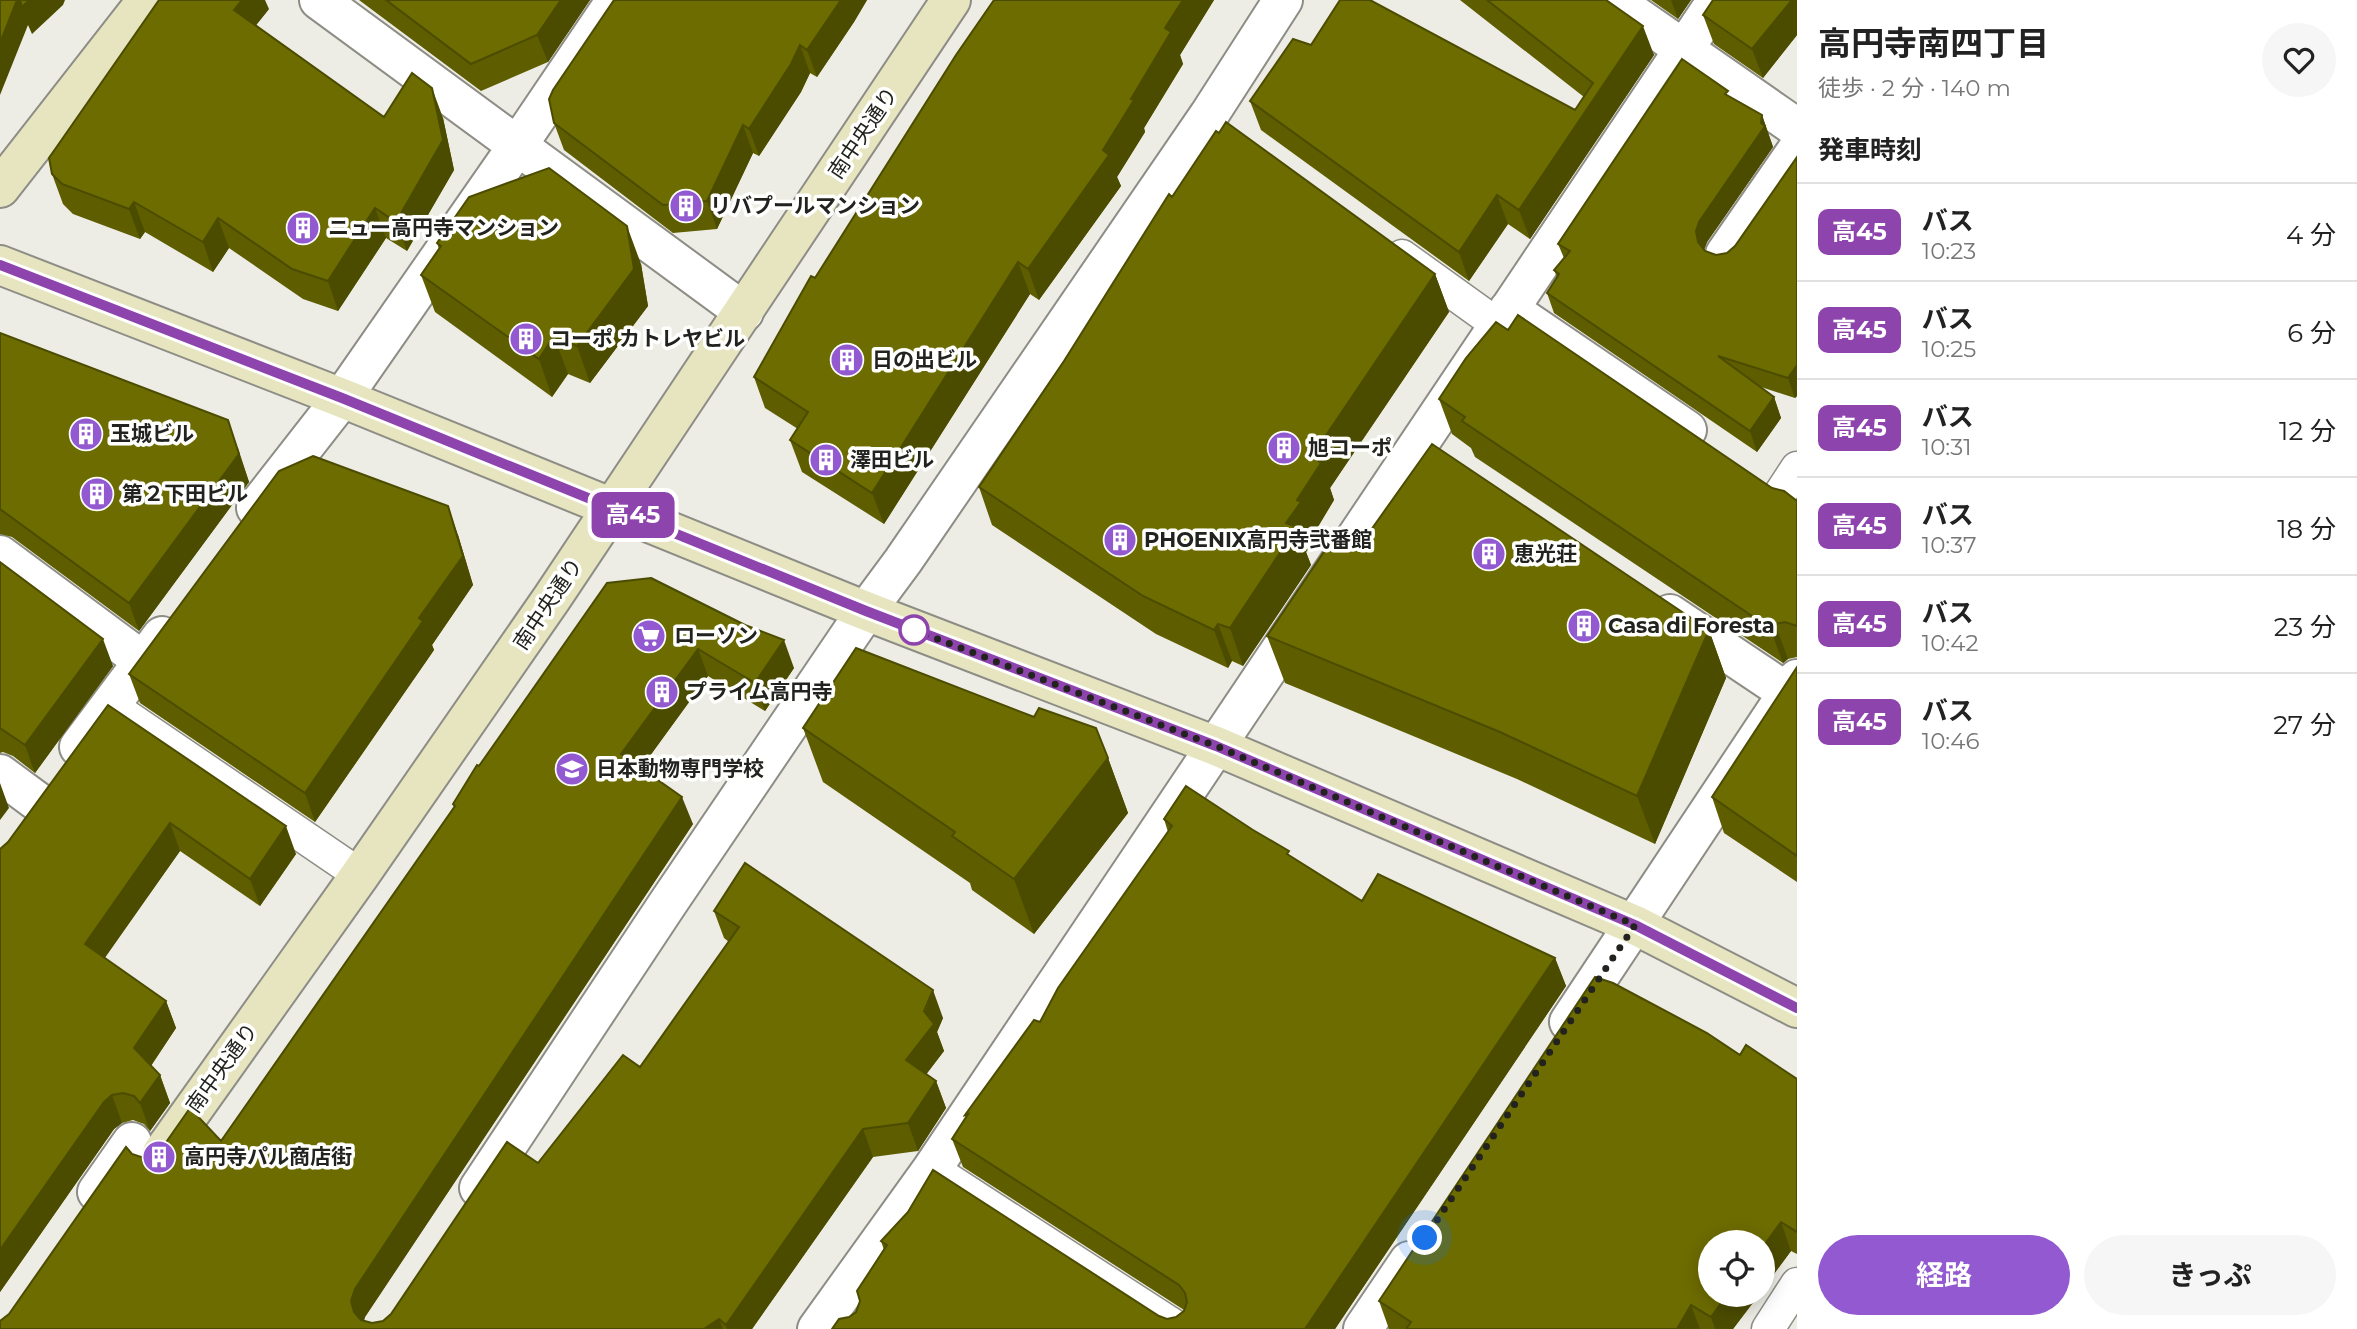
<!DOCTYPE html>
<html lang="ja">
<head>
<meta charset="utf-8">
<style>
	:root { --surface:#fff; --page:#f6f6f6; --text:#222; --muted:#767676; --line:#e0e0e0; --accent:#9259d1 }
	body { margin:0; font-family:Montserrat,"Noto Sans JP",sans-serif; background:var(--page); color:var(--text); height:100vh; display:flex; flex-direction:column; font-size:26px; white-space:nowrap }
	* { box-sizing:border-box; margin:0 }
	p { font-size:23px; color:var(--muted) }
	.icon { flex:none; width:38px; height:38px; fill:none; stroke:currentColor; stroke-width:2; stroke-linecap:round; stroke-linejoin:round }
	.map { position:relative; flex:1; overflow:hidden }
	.side { display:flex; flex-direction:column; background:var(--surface); width:560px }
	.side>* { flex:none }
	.badge { padding:0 14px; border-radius:10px; font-size:24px; line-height:46px }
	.buttons { position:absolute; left:1698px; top:1230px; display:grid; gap:14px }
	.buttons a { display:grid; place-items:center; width:77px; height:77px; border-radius:50%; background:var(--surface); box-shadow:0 4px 18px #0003; font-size:35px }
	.you { position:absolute; width:35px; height:35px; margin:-18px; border:5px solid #fff; border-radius:50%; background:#1a73e8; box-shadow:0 0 0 10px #1a73e833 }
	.map>.badge { position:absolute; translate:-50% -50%; box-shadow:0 0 0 4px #fff }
	h2 { padding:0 21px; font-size:26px; line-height:63px }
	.round { display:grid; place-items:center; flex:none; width:74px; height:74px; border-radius:37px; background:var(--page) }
	.summary { display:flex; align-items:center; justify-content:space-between; height:119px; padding:0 21px }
	h1 { font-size:33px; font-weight:700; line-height:52px }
	.cta { display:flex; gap:14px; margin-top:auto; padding:14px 21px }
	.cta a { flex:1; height:80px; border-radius:42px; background:var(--accent); color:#fff; font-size:28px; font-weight:700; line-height:80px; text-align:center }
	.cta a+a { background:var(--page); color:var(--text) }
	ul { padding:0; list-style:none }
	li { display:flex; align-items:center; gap:21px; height:98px; padding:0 21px; border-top:2px solid var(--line) }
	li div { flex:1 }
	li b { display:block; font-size:26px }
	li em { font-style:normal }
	li .badge { min-width:77px; font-weight:700; text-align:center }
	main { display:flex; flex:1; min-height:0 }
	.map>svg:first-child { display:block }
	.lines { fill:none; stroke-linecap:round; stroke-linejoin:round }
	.lane-casing { stroke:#8d8d86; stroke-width:35 }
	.street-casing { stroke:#8d8d86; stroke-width:42 }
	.secondary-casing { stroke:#8d8d86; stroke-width:42 }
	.lane { stroke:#fff; stroke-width:32 }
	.street { stroke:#fff; stroke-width:38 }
	.secondary { stroke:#e6e5c0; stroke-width:38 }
	.wall { fill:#5e5d00 }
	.shaded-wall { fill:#4c4c00 }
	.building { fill:#6d6c00; stroke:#4c4c00; stroke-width:2 }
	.line-casing { stroke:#fff; stroke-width:16 }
	.line { stroke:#8e44ad; stroke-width:10 }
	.walk { stroke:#22221f; stroke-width:7; stroke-dasharray:0 12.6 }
	.stop-dot { fill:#fff; stroke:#8e44ad; stroke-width:3.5 }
	.labels { text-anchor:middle; stroke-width:7; stroke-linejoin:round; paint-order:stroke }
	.street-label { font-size:21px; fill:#22221f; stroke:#fffffe }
	.poi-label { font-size:21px; font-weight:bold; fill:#22221f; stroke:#fffffe; text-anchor:start }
</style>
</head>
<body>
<main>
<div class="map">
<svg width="1797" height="1329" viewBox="0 0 1797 1329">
	<rect width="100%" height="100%" fill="#edede5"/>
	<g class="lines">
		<defs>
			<path id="lane" d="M 1402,256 L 1498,325
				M 1780,494 L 1797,468
				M 110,705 L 360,875
				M 932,1169 L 1179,1329
				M 1768,1329 L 1797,1284"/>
			<path id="street" d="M 319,0 L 744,312
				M 1613,0 L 1797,128
				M 1725,254 L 1797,150
				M 1509,309 L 1687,430
				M 256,508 L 342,398 L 518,145 L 616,0
				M 0,555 L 143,661
				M 1670,614 L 1788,693
				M 79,747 L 162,636
				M 0,774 L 38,802
				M 1569,1022 L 1797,679
				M 479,1188 L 668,903 L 866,611 L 903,561 L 1209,115 L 1283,0
				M 97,1192 L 132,1142
				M 817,1329 L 932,1169 L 1717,0
				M 1363,1329 L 1409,1261"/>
			<path id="secondary" d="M 0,188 L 147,0
				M 0,265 L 342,398 L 866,611 L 1216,746 L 1635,925 L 1797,1008
				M 162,1153 L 360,875 L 552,598 L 951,0"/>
		</defs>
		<use href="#lane" class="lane-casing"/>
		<use href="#street" class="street-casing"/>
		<use href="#secondary" class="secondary-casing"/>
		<use href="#lane" class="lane"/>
		<use href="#street" class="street"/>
		<use href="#secondary" class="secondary"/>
	</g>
	<path class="wall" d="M 359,0 L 590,0 L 548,62 L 481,91 Z
		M 614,0 L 867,0 L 854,22 L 817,77 L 810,73 L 801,92 L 759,156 L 753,153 L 717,229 L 673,233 L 564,150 L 554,123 Z
		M 994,0 L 1214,0 L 1180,55 L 1183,64 L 1144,128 L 1145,132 L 1117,177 L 1121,186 L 1039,300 L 1030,294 L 884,524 L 802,472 L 790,440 L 798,429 L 765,408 L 754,377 L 815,278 Z
		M 1460,0 L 1606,0 L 1654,55 L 1530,239 L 1508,224 L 1469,281 L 1261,130 L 1250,101 L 1311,45 L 1575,110 L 1584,97 Z
		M 1651,0 L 1691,0 L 1678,19 Z
		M 1797,0 L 1797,35 L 1763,78 L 1714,44 L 1703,15 Z
		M 269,9 L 256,25 L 384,117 L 443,118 L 454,170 L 407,251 L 386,238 L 338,311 L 303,299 L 229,248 L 213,272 L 145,232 L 140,239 L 73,214 L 63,204 L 52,174 Z
		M 1729,96 L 1762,115 L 1773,147 L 1707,242 L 1704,250 L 1716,255 L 1727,253 L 1735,246 L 1797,157 L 1797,396 L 1795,398 L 1761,387 L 1774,397 L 1781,418 L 1757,452 L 1554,313 L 1547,293 L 1557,277 L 1554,270 L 1564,258 L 1558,244 Z
		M 437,243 L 641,264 L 648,306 L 590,383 L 568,374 L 552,397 L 435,312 L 421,275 L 439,249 Z
		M 1435,274 L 1449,312 L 1330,488 L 1334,500 L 1313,535 L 1315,540 L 1306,552 L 1311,565 L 1243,666 L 1232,661 L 1228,668 L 1156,634 L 992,525 L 979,487 L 1064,361 Z
		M 1508,330 L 1772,488 L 1797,501 L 1797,657 L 1788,659 L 1783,663 L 1475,457 L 1471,448 L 1452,434 L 1439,399 Z
		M 0,333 L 238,448 L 249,482 L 139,631 L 12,537 L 0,534 Z
		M 458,535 L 473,585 L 432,645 L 434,650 L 315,822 L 140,703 L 129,674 Z
		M 1361,544 L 1709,630 L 1726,678 L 1655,844 L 1517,779 L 1285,683 L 1267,636 Z
		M 0,562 L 113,666 L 35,773 L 13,756 L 3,752 L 0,753 Z
		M 607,583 L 794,668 L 765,711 L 708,676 L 641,768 L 693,824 L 365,1317 L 364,1321 L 372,1323 L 383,1321 L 391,1314 L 538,1163 L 640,1067 L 729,942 L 724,938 L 714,911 L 943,1018 L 937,1032 L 944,1051 L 926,1074 L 936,1081 L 946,1108 L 918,1151 L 873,1157 L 752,1329 L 0,1329 L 9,1314 L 132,1154 L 141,1157 L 221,1141 L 454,807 L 453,804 L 479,766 Z
		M 1797,667 L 1797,882 L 1724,833 L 1712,797 Z
		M 108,705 L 296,854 L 260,906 L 180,851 L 104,958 L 166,1001 L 176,1028 L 151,1066 L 160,1075 L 170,1103 L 150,1131 L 144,1124 L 133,1120 L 122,1123 L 114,1129 L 0,1292 L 0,849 L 8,842 Z
		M 803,728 L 1108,758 L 1128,813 L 1034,934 L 972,890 L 970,883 L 823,782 Z
		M 1164,819 L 1292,857 L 1362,901 L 1555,958 L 1566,986 L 1335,1329 L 832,1329 L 856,1312 L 884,1250 L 881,1241 L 1167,1319 L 1176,1317 L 1184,1310 L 963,1167 L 952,1139 L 966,1117 L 965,1115 L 1040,1022 L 1168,832 Z
		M 1740,1055 L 1797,1079 L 1797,1254 L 1791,1251 L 1733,1329 L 1389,1329 L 1379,1301 Z"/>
	<path class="shaded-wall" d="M 17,0 L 65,0 L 63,5 L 32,34 L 28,25 L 0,95 L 0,43 Z
		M 242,0 L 265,0 L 269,9 L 245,39 L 234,10 Z
		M 561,0 L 590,0 L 548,62 L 537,35 Z
		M 841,0 L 867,0 L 854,22 L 817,77 L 807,50 Z
		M 1183,0 L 1214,0 L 1180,55 L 1183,64 L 1144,128 L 1145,132 L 1117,177 L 1121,186 L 1039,300 L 1028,269 L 1103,150 L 1131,99 L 1165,28 Z
		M 1671,0 L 1691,0 L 1678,19 Z
		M 1792,0 L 1797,0 L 1797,35 L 1763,78 L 1752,49 Z
		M 1643,26 L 1654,55 L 1530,239 L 1519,210 Z
		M 800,45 L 810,73 L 801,92 L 759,156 L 749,129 Z
		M 432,88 L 443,118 L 454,170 L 407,251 L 396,222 Z
		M 1762,115 L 1773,147 L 1707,242 L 1703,252 L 1698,242 L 1696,231 L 1699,222 L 1761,123 Z
		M 743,125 L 753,153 L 717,229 L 707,201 Z
		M 1497,195 L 1508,224 L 1469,281 L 1459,252 Z
		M 134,202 L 145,232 L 140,239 L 129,209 Z
		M 375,208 L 386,238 L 338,311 L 328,281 Z
		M 218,218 L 229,248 L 213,272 L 203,242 Z
		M 627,226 L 641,264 L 648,306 L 590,383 L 577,346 Z
		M 1018,262 L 1030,294 L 884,524 L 872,493 Z
		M 1435,274 L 1449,312 L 1330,488 L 1334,500 L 1313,535 L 1315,540 L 1306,552 L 1311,565 L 1243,666 L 1230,628 L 1286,523 L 1312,456 Z
		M 554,336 L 568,374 L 552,397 L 539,359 Z
		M 1797,365 L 1797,396 L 1795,398 L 1788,378 Z
		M 1774,397 L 1781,418 L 1757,452 L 1750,431 Z
		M 228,420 L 249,482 L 139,631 L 129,603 Z
		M 448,506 L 458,535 L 473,585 L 432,645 L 434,650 L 315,822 L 305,793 L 419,618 Z
		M 1218,624 L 1232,661 L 1228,668 L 1214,630 Z
		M 1775,624 L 1788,659 L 1783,663 L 1770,628 Z
		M 1709,630 L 1726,678 L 1655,844 L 1637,796 Z
		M 103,639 L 113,666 L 35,773 L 25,745 Z
		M 784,640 L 794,668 L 765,711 L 755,683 Z
		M 698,649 L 708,676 L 631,782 L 621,754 Z
		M 1108,758 L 1128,813 L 1034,934 L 1014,879 Z
		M 0,783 L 9,808 L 0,820 Z
		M 682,797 L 693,824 L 365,1317 L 361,1328 L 354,1312 L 351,1301 L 355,1289 Z
		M 170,823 L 180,851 L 95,972 L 85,944 Z
		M 286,826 L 296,854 L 260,906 L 250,879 Z
		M 1555,958 L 1566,986 L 1335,1329 L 1305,1329 Z
		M 933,990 L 943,1018 L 937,1032 L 944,1051 L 916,1088 L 906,1060 Z
		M 166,1001 L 176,1028 L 144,1076 L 134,1048 Z
		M 160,1075 L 170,1103 L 150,1131 L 140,1103 Z
		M 936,1081 L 946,1108 L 918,1151 L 908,1123 Z
		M 112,1095 L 122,1123 L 114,1129 L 0,1292 L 0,1250 L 104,1102 Z
		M 863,1129 L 873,1157 L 752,1329 L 727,1329 L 726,1325 Z
		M 1781,1222 L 1791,1251 L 1762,1290 L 1762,1248 Z
		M 1727,1295 L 1759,1295 L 1733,1329 L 1715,1329 L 1711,1317 Z
		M 1691,1305 L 1700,1329 L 1677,1329 Z
		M 719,1319 L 723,1329 L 704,1329 Z"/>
	<path class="building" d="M 0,0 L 17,0 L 0,43 Z
		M 20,0 L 29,0 L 22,7 Z
		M 159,0 L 242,0 L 234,10 L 384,117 L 412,73 L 432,88 L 443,140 L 396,222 L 375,208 L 328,281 L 292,269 L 218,218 L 203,242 L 134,202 L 129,209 L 62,184 L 52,174 L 49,158 Z
		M 386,0 L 561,0 L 537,35 L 471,64 Z
		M 614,0 L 841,0 L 807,50 L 800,45 L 791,64 L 749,129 L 743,125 L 707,201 L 663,205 L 554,123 L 549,99 L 553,90 Z
		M 994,0 L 1183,0 L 1165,28 L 1171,32 L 1131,99 L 1134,100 L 1103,150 L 1109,155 L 1028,269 L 1018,262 L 872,493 L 790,440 L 808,412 L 754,377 L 811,276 L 815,278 L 956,55 Z
		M 1340,0 L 1370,0 L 1575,110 L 1593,83 L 1487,0 L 1606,0 L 1643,26 L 1519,210 L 1497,195 L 1459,252 L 1250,101 L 1293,39 L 1311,45 Z
		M 1713,0 L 1792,0 L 1752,49 L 1703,15 Z
		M 1682,59 L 1728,91 L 1725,94 L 1762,115 L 1761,123 L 1765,126 L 1699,222 L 1696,231 L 1698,242 L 1705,251 L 1716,255 L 1727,253 L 1735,246 L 1797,157 L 1797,365 L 1788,378 L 1718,356 L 1774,397 L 1750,431 L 1547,293 L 1559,274 L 1554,270 L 1570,251 L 1558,244 Z
		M 1226,122 L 1435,274 L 1312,456 L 1321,463 L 1297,500 L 1301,502 L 1286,523 L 1297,527 L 1230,628 L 1218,624 L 1214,630 L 1143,596 L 979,487 L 1064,361 L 1169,194 L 1172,197 L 1216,131 L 1219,133 Z
		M 549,168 L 627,226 L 634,269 L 577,346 L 554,336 L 539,359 L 421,275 L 441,246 L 437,243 L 469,197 Z
		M 1518,315 L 1772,488 L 1784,491 L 1797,501 L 1797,626 L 1785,622 L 1775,624 L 1770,628 L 1462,421 L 1465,417 L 1439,399 L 1466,358 L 1496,322 L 1508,330 Z
		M 0,333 L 228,420 L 239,454 L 129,603 L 0,509 Z
		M 1432,444 L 1709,630 L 1637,796 L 1500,732 L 1267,636 L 1336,534 L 1361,544 Z
		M 313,456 L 448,506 L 463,556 L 419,618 L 423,621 L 305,793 L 129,674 L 279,471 Z
		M 0,562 L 103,639 L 25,745 L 0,728 Z
		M 651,578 L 745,625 L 784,640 L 755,683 L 698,649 L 621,754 L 682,797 L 355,1289 L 351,1301 L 354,1312 L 361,1320 L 372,1323 L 383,1321 L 391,1314 L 507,1142 L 538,1163 L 623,1055 L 640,1067 L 739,927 L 714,911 L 745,863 L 933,990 L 924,1011 L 934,1024 L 906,1060 L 936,1081 L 908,1123 L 863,1129 L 726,1325 L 719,1319 L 704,1329 L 0,1329 L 0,1321 L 9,1314 L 126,1147 L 132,1154 L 141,1157 L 154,1155 L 162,1148 L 190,1108 L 221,1141 L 455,806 L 453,804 L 477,765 L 479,766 L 607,583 Z
		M 856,648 L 1034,717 L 1039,708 L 1096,728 L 1108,758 L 1014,879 L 952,836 L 955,832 L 803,728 Z
		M 1797,667 L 1797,856 L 1712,797 Z
		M 108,705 L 286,826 L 250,879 L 170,823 L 85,944 L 166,1001 L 134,1048 L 160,1075 L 140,1103 L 134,1096 L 123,1093 L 112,1095 L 104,1102 L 0,1250 L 0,849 L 8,842 Z
		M 1186,786 L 1253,830 L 1289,851 L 1287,854 L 1362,901 L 1378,874 L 1555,958 L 1305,1329 L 832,1329 L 839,1319 L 849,1317 L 856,1312 L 860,1301 L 857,1291 L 887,1245 L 881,1241 L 908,1212 L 933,1170 L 1159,1316 L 1167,1319 L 1176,1317 L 1184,1311 L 1187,1302 L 1185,1293 L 1179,1285 L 952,1139 L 968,1114 L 965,1115 L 1034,1020 L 1040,1022 L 1058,988 L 1172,826 L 1164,819 Z
		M 1595,977 L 1613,983 L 1707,1033 L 1740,1055 L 1746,1045 L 1797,1079 L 1797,1232 L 1781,1222 L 1762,1248 L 1762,1242 L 1710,1242 L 1710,1295 L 1727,1295 L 1711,1317 L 1691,1305 L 1677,1329 L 1406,1329 L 1411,1322 L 1379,1301 Z"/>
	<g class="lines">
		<defs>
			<path id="line" d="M 0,265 L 342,398 L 866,611 L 1216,746 L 1635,925 L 1797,1008"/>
		</defs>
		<use href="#line" class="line-casing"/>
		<use href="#line" class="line"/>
		<path class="walk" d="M 914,630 L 1216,746 L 1635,925 L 1425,1238"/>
	</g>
	<defs>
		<symbol id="building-disc" viewBox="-11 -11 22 22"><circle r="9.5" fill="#9259d1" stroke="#fffffe"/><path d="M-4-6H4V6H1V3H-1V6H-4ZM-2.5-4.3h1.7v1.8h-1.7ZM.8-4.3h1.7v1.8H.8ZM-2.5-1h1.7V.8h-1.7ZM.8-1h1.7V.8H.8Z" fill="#fff"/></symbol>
		<symbol id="supermarket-disc" viewBox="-11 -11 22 22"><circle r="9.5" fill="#9259d1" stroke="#fffffe"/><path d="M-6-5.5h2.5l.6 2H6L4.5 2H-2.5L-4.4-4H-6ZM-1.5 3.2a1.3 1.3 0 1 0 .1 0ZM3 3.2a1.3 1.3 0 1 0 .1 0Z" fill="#fff"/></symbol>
		<symbol id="school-disc" viewBox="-11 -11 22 22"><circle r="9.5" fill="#9259d1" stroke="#fffffe"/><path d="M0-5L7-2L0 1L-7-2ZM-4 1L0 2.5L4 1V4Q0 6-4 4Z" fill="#fff"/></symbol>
	</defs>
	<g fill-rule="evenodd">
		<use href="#building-disc" x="667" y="187" width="38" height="38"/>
		<use href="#building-disc" x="284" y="209" width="38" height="38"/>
		<use href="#building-disc" x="507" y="320" width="38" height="38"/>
		<use href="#building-disc" x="828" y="341" width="38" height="38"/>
		<use href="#building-disc" x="67" y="415" width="38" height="38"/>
		<use href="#building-disc" x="1265" y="429" width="38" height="38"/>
		<use href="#building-disc" x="807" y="441" width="38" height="38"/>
		<use href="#building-disc" x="78" y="475" width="38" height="38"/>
		<use href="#building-disc" x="1101" y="521" width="38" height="38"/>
		<use href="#building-disc" x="1470" y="535" width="38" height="38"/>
		<use href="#building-disc" x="1565" y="607" width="38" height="38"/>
		<use href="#supermarket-disc" x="630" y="617" width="38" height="38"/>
		<use href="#building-disc" x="643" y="673" width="38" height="38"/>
		<use href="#school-disc" x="553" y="750" width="38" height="38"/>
		<use href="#building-disc" x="140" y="1138" width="38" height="38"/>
	</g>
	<circle class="stop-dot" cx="914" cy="630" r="14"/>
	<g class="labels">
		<g class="street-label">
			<text transform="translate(863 133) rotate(-56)" y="7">南中央通り</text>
			<text transform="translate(548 604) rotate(-56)" y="7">南中央通り</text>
			<text transform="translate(222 1068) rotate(-54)" y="7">南中央通り</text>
		</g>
		<g class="poi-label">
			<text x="710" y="213">リバプールマンション</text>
			<text x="328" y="235">ニュー高円寺マンション</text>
			<text x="550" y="346">コーポ カトレヤビル</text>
			<text x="872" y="367">日の出ビル</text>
			<text x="110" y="441">玉城ビル</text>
			<text x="1308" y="455">旭コーポ</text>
			<text x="850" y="467">澤田ビル</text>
			<text x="122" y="501">第２下田ビル</text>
			<text x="1144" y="547">PHOENIX高円寺弐番館</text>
			<text x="1514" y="561">恵光荘</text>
			<text x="1608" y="633">Casa di Foresta</text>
			<text x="674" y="643">ローソン</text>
			<text x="686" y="699">プライム高円寺</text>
			<text x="596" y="776">日本動物専門学校</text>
			<text x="184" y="1164">高円寺パル商店街</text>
		</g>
	</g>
</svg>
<div class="buttons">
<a><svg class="icon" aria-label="locate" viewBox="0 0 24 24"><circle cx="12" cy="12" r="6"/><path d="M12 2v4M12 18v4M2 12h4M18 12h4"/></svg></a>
</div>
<div class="you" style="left:1425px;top:1238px"></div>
<b class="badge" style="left:633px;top:515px;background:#8e44ad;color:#fff">高45</b>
</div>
<section class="side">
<div class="summary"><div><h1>高円寺南四丁目</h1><p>徒歩 · 2 分 · 140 m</p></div><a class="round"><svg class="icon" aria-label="heart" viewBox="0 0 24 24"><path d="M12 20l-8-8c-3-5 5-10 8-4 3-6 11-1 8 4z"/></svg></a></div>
<h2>発車時刻</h2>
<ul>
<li><span class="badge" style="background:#8e44ad;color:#fff">高45</span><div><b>バス</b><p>10:23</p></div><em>4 分</em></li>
<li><span class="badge" style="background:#8e44ad;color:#fff">高45</span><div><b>バス</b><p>10:25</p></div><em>6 分</em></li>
<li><span class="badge" style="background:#8e44ad;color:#fff">高45</span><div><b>バス</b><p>10:31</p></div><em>12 分</em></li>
<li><span class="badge" style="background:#8e44ad;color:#fff">高45</span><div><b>バス</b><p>10:37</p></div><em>18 分</em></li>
<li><span class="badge" style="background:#8e44ad;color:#fff">高45</span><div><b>バス</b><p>10:42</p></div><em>23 分</em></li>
<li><span class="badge" style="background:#8e44ad;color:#fff">高45</span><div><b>バス</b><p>10:46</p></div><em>27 分</em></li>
</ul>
<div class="cta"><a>経路</a><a>きっぷ</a></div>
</section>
</main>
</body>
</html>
